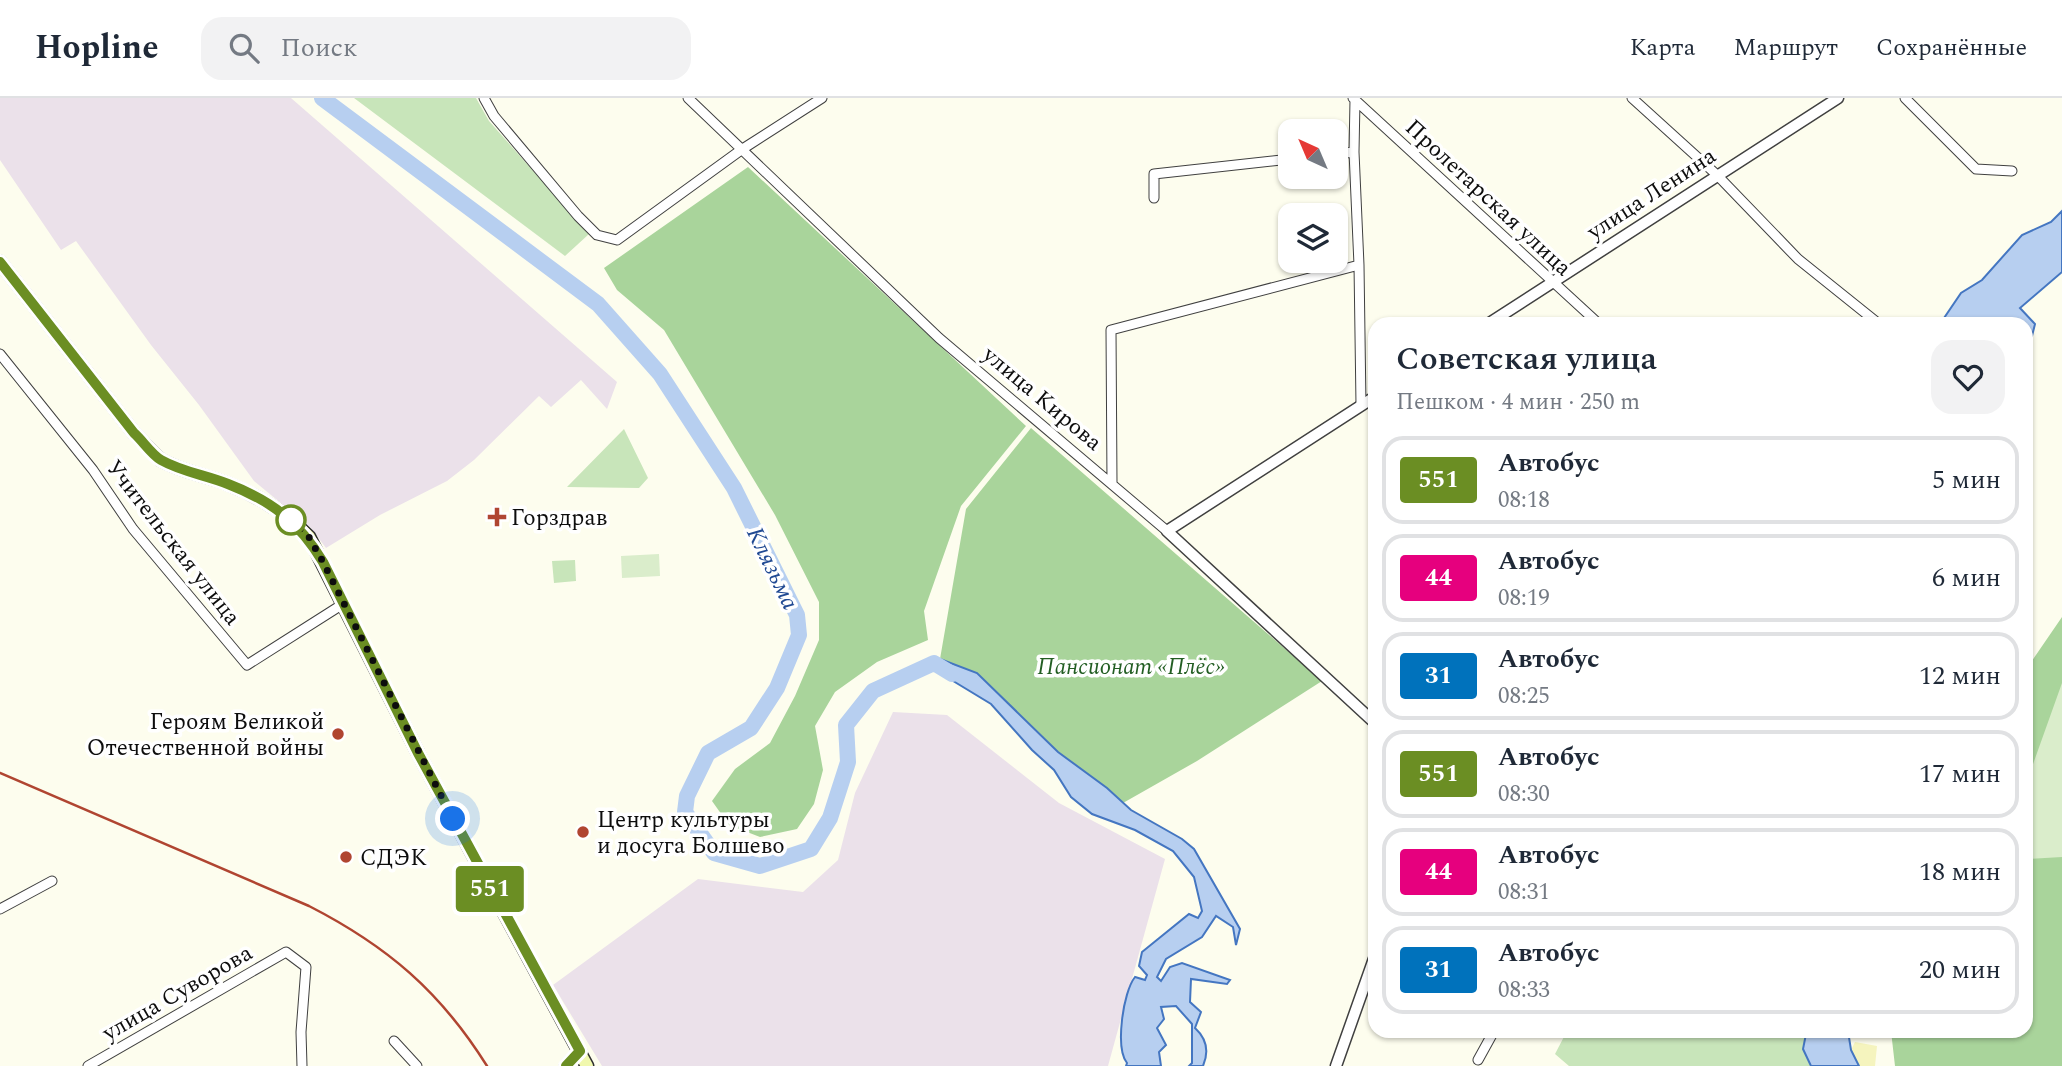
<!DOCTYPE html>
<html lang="ru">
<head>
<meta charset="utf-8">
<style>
	:root { --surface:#fff; --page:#f2f2f3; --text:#1f2937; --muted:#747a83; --line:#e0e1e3 }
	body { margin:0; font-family:Spectral,serif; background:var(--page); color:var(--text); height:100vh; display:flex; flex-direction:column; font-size:26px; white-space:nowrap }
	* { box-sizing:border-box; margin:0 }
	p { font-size:23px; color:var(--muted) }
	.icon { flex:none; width:38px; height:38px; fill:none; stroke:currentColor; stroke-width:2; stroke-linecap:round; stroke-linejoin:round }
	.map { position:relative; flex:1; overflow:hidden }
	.panel { position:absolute; left:1368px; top:219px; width:665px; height:721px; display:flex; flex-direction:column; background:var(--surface); border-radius:21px; box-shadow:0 2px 5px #0004 }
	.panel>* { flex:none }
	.badge { padding:0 14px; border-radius:5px; font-size:24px; line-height:46px }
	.needle { width:46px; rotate:316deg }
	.buttons { position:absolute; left:1278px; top:21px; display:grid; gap:14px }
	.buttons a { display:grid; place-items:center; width:70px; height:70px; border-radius:14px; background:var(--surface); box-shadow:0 2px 5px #0004; font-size:35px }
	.you { position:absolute; width:35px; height:35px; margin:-18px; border:5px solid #fff; border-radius:50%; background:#1a73e8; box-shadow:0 0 0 10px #1a73e833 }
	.map>.badge { position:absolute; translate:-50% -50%; box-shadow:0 0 0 4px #fff }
	.round { display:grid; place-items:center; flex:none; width:74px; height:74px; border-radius:21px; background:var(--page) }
	.overview { display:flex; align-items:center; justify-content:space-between; height:119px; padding:0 28px }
	h1 { font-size:33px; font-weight:600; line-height:52px }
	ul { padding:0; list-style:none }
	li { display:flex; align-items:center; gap:21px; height:88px; margin:0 14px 10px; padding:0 14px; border:4px solid var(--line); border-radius:21px }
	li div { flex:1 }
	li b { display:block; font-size:26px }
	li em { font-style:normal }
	li .badge { min-width:77px; font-weight:700; text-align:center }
	header { display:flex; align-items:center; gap:42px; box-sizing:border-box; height:98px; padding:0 35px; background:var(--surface); border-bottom:2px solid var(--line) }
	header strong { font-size:33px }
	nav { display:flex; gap:38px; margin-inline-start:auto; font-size:24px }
	.search { width:490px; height:63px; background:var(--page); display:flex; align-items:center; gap:18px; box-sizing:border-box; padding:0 24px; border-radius:21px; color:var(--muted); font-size:26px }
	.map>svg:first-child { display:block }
	.industrial { fill:#ebe1ea }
	.green { fill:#c8e5ba }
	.forest { fill:#a9d49b }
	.sand { fill:#f5f4be }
	.pitch { fill:#daedcb }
	.water { fill:#b7cff0; stroke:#4476c1; stroke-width:2 }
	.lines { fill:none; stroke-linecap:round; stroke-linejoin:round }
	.river { stroke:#b7cff0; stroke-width:16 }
	.minor-casing { stroke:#404040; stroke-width:11 }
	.tertiary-casing { stroke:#404040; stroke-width:13 }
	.secondary-casing { stroke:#2f2f2f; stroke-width:15 }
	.minor { stroke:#fff; stroke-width:9 }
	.tertiary { stroke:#fff; stroke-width:10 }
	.secondary { stroke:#f1f8ae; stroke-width:12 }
	.rail { stroke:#b04531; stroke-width:2.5 }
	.line-casing { stroke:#fff; stroke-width:16 }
	.line { stroke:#6b8e23; stroke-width:10 }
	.walk { stroke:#0d0d0d; stroke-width:7; stroke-dasharray:0 12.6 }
	.poi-dot { fill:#b04531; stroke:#fff; stroke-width:2.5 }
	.stop-dot { fill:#fff; stroke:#6b8e23; stroke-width:3.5 }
	.labels { text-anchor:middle; stroke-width:7; stroke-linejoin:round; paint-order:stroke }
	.street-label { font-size:23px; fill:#0d0d0d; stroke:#fff }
	.poi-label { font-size:23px; fill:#0d0d0d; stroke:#fff; text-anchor:start }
	.park-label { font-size:23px; font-style:italic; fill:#235e23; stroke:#fff }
	.water-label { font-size:24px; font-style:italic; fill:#214a93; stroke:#fff }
</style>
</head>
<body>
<header>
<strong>Hopline</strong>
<div class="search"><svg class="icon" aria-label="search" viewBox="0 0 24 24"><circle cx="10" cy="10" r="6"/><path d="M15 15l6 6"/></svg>Поиск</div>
<nav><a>Карта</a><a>Маршрут</a><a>Сохранённые</a></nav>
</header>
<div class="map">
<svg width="2062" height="968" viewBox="0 0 2062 968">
	<rect width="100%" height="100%" fill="#fdfdee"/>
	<path class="industrial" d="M 0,0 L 291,0 L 617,284 L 607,311 L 581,282 L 551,309 L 539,298 L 474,362 L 447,383 L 380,417 L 326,450 L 311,430 L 254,383 L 199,307 L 151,247 L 76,143 L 61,152 L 0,62 Z
		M 893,614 L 947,617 L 1059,705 L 1165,761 L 1108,968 L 602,968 L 553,887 L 698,781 L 803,794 L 838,762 L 855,695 Z"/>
	<path class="green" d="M 354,0 L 476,0 L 489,23 L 589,136 L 565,158 Z
		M 624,331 L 648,380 L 639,390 L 567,389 Z
		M 575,462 L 576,483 L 554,485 L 552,463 Z
		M 1567,933 L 1802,933 L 1806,935 L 1803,951 L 1811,968 L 1569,968 L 1555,956 Z"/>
	<path class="forest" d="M 748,69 L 1026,328 L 961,408 L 924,513 L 928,542 L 877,564 L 835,594 L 815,628 L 823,672 L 814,706 L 797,731 L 760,739 L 729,727 L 712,703 L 735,671 L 770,645 L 795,598 L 819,542 L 819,504 L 775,417 L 664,232 L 617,192 L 604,170 Z
		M 1031,330 L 1322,583 L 1197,663 L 1123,705 L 1107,690 L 1058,654 L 977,575 L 940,561 L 966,411 Z
		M 2062,519 L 2062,968 L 1895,968 L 1891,933 L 2026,933 L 2027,570 Z"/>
	<path class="sand" d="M 1855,944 L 1877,948 L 1875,968 L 1859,968 L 1851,952 Z"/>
	<path class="pitch" d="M 659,456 L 660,478 L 622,480 L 621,458 Z
		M 2062,585 L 2062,759 L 2027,761 L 2027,683 Z"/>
	<path class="water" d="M 2062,113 L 2062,174 L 2020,210 L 2035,226 L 2032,238 L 2027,238 L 2026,226 L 1940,226 L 1961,195 L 1982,182 L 2022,137 L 2051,124 Z
		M 940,561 L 977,575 L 1058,654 L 1107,690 L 1131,712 L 1182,741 L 1194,751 L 1240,831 L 1236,847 L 1233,829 L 1216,818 L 1202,839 L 1166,861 L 1157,879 L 1161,883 L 1170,869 L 1182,865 L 1230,882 L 1227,886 L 1191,881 L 1190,904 L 1201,914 L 1195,930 C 1207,941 1209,954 1203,968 L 1189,968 L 1192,965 L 1192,926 L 1176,908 L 1161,909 L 1164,921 L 1157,930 L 1166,947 L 1159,954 L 1161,968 L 1126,968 L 1127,965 C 1115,950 1123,894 1135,879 L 1145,882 L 1147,877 L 1139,868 L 1142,854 L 1189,816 L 1198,820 L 1202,813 L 1194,779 L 1173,753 L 1135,732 L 1092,716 L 1071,699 L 1054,672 L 1032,652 L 991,606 L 930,569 Z
		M 1802,933 L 1848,933 L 1851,952 L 1859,968 L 1811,968 L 1803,951 L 1806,936 Z"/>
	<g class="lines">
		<path class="river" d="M 322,0 L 598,206 L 660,276 L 734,390 L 797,517 L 799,537 L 777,590 L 751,630 L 708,655 L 687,698 L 685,714 L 714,755 L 760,768 L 811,751 L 830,720 L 848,664 L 846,627 L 873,593 L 934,565 L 952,576"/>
		<defs>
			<path id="minor" d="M 484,0 L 494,18 L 578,118 L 597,137 L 617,142 L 741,52 L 822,0
				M 688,0 L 939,240 L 1167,433
				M 1353,0 L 1599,226
				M 1632,0 L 1717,77 L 1798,161 L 1879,226
				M 1905,0 L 1976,71 L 2012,73
				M 1355,2 L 1354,54 L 1359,167 L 1361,307
				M 1335,56 L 1354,54
				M 1154,100 L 1154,76 L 1290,61
				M 0,256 L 93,372 L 133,431 L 247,567 L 343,506
				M 1112,385 L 1111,232 L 1359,167
				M 0,811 L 52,783
				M 394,943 L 417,968
				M 1478,962 L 1494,933
				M 88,968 L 286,854 L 306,869 L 301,934 L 302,968"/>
			<path id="tertiary" d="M 1488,226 L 1838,0
				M 1376,298 L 1167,433 L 1376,626
				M 1336,968 L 1376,855"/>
			<path id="secondary" d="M 0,164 L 134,335 C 143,343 151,355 161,362 C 182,374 205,377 228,386 C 259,398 286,415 309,439 L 418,655 L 587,968
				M 566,968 L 580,953"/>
		</defs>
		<use href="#minor" class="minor-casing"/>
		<use href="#tertiary" class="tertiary-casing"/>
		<use href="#secondary" class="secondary-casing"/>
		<use href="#minor" class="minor"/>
		<use href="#tertiary" class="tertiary"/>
		<use href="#secondary" class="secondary"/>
		<path class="rail" d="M 0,675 L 309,808 C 387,848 440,893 487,968"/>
	</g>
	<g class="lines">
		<defs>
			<path id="line" d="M 0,164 L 134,335 C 143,343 151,356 161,362 C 182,374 206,377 228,386 C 272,403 299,424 323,464 L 418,655 L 580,953 L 566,968"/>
		</defs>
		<use href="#line" class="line-casing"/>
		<use href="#line" class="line"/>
		<path class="walk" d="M 291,422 L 309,439 L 323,464 L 453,721"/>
	</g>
	<g class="poi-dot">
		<path d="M493.5 408.5h7v7h7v7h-7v7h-7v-7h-7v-7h7z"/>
		<circle cx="338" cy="636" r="7"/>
		<circle cx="583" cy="734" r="7"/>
		<circle cx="346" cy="759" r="7"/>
	</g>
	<circle class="stop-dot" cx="291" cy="422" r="14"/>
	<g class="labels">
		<g class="street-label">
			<text transform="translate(1651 95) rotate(-33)" y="8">улица Ленина</text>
			<text transform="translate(1489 99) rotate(43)" y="8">Пролетарская улица</text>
			<text transform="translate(1043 300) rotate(40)" y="8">улица Кирова</text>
			<text transform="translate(174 444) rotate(52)" y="8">Учительская улица</text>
			<text transform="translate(177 894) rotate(-30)" y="8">улица Суворова</text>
		</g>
		<g class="poi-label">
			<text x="511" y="427">Горздрав</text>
			<text x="324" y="631" text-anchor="end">Героям Великой<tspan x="324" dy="26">Отечественной войны</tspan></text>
			<text x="597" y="729">Центр культуры<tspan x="597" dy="26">и досуга Болшево</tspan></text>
			<text x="360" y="767">СДЭК</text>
		</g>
		<g class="park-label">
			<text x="1131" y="576">Пансионат «Плёс»</text>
		</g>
		<g class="water-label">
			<text transform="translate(773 470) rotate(64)" y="8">Клязьма</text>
		</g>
	</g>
</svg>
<div class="buttons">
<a><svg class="needle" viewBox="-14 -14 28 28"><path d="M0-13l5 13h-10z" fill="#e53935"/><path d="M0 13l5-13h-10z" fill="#747a83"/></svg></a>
<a><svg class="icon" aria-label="layers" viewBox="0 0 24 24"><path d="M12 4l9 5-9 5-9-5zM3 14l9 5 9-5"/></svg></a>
</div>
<div class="you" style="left:453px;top:721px"></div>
<b class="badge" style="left:490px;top:791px;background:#6b8e23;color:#fff">551</b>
<section class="panel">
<div class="overview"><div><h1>Советская улица</h1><p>Пешком · 4 мин · 250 m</p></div><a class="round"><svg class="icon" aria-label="heart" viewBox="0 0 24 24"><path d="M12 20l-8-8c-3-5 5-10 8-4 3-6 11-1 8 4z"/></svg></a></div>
<ul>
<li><span class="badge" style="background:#6b8e23;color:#fff">551</span><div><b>Автобус</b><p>08:18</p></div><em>5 мин</em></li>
<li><span class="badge" style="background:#e6007e;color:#fff">44</span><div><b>Автобус</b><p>08:19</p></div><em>6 мин</em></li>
<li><span class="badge" style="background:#0072bc;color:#fff">31</span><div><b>Автобус</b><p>08:25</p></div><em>12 мин</em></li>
<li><span class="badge" style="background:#6b8e23;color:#fff">551</span><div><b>Автобус</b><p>08:30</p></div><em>17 мин</em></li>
<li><span class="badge" style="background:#e6007e;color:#fff">44</span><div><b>Автобус</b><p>08:31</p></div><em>18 мин</em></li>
<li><span class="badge" style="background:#0072bc;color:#fff">31</span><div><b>Автобус</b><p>08:33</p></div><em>20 мин</em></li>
</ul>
</section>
</div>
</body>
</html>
